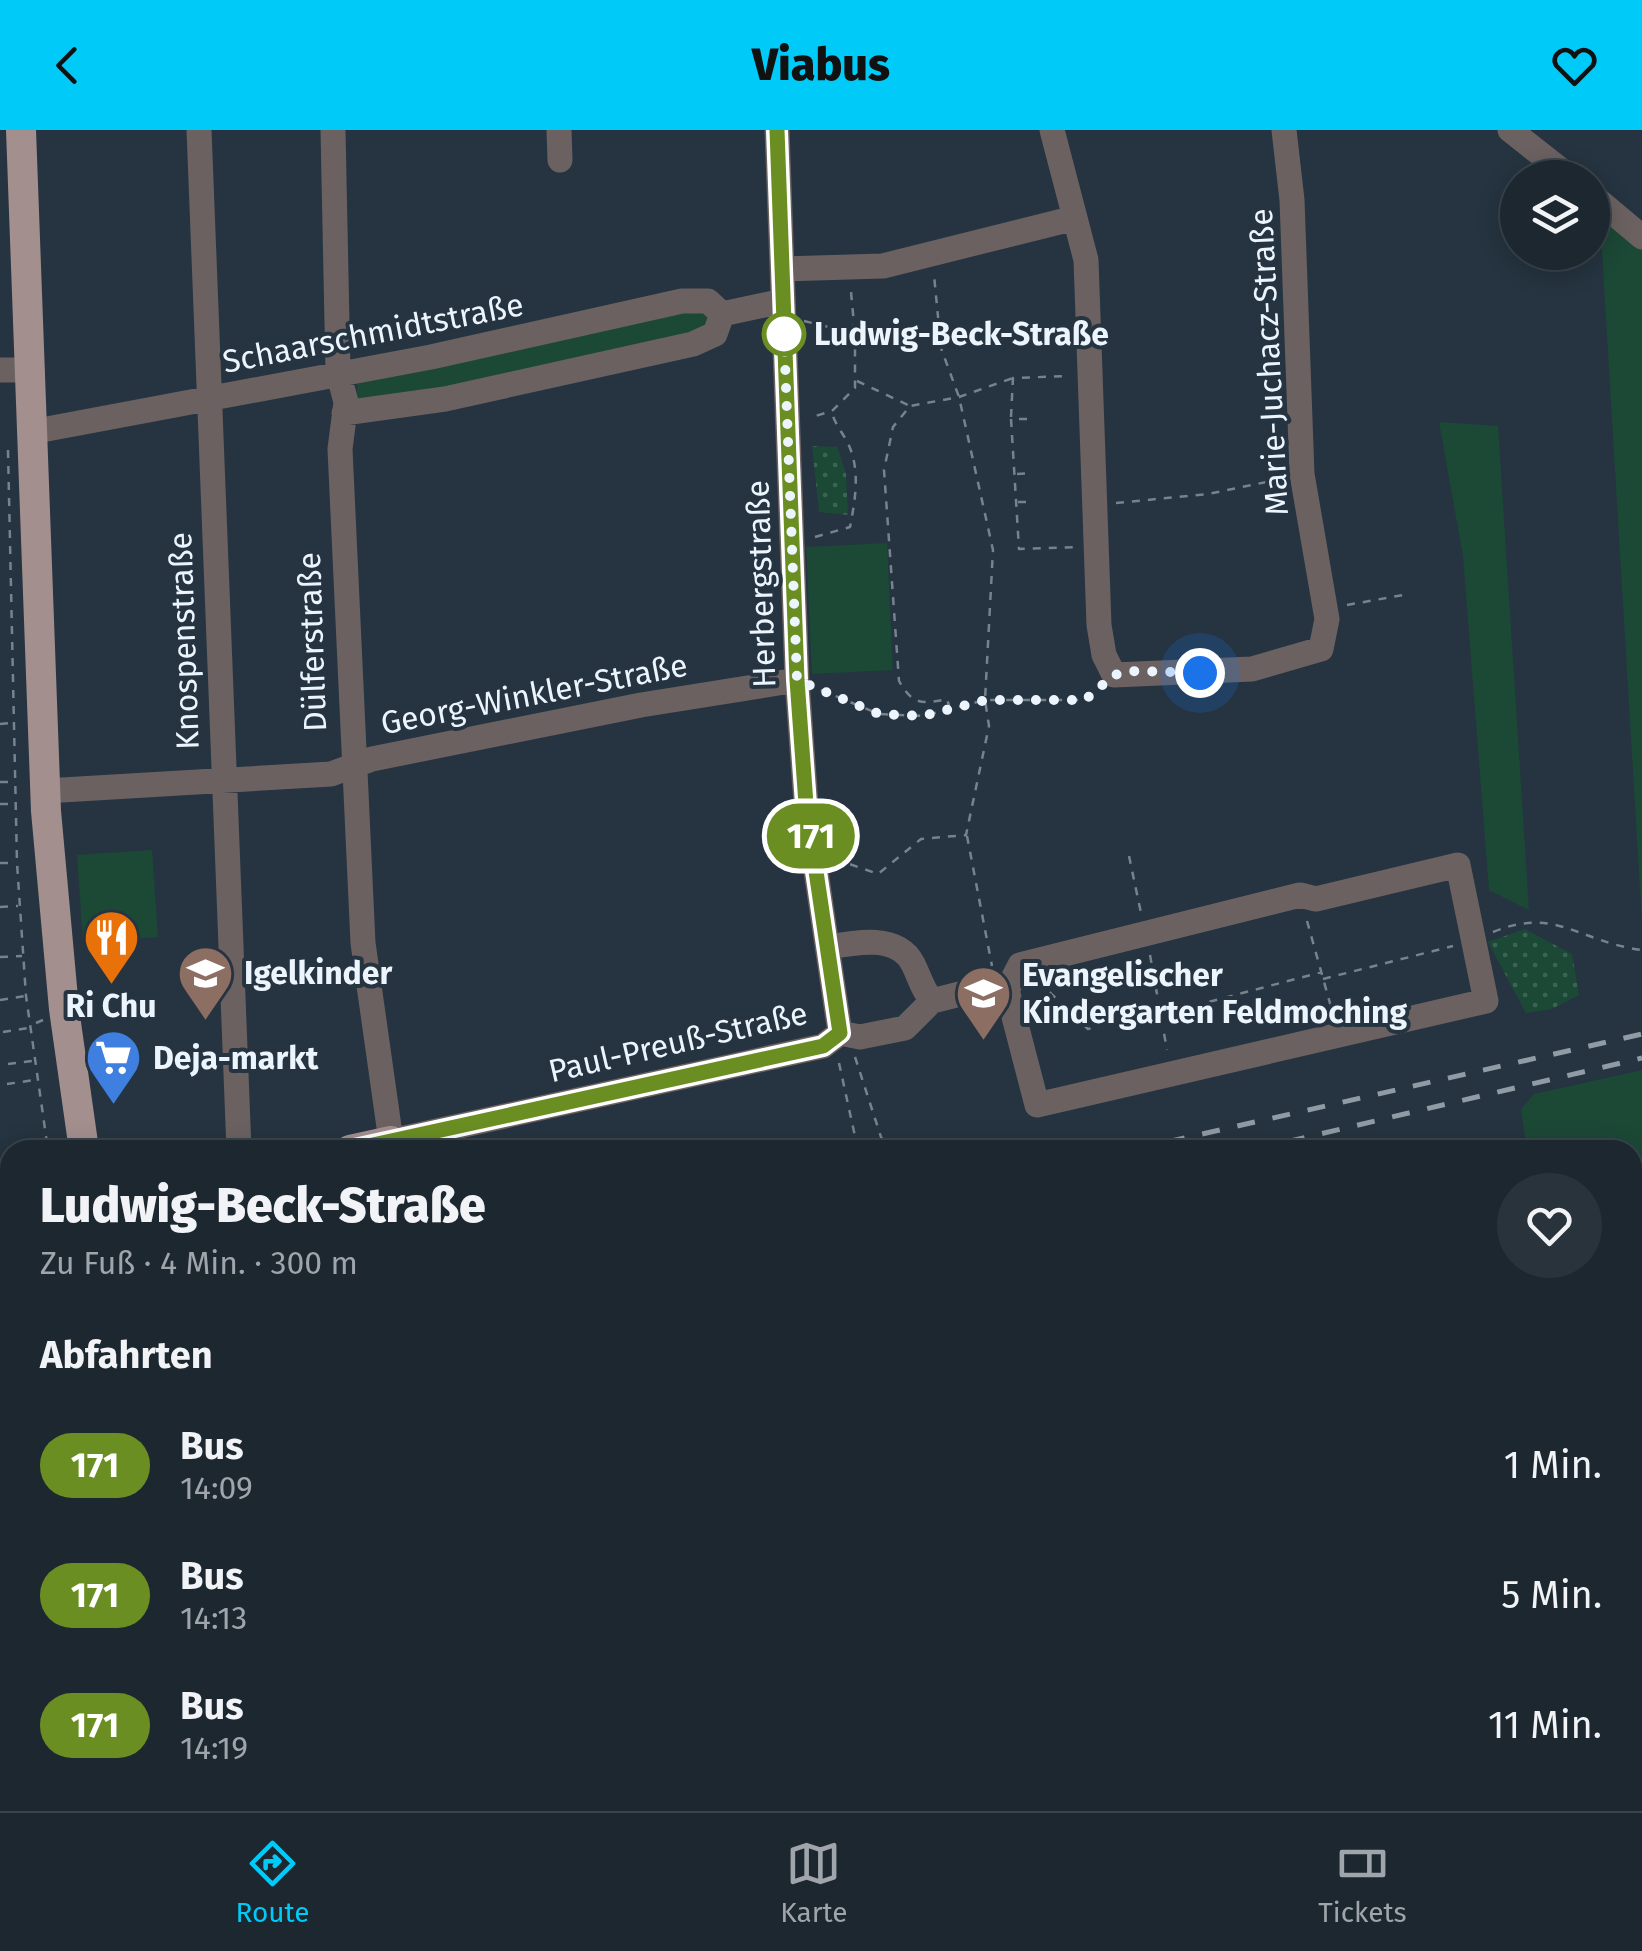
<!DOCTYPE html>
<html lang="de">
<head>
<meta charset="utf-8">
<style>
	:root { --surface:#1c2730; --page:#29333c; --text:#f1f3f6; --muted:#a0a5ab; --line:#3a444c; --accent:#00cbf8 }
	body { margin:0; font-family:"Fira Sans",sans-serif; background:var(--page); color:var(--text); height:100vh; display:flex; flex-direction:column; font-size:38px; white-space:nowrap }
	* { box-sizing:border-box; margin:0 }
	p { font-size:32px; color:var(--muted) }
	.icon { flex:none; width:55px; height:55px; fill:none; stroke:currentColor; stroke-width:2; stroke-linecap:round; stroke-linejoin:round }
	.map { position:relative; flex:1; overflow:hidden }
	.panel { position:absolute; left:0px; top:1010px; width:1642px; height:672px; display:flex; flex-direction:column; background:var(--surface); border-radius:30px 30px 0 0; box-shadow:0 5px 25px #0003,0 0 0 2px var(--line) }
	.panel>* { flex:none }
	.badge { padding:0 20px; border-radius:32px; font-size:35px; line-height:65px }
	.controls { position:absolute; left:1500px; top:30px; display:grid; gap:20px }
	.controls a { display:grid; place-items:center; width:110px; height:110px; border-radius:50%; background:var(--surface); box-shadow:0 5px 25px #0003,0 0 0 2px var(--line); font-size:50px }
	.you { position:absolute; width:50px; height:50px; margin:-25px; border:8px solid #fff; border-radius:50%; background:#1a73e8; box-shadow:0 0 0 15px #1a73e833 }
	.map>.badge { position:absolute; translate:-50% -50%; box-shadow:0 0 0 5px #fff }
	h2 { padding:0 40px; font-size:38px; line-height:90px }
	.round { display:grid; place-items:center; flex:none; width:105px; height:105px; border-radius:52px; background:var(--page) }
	.overview { display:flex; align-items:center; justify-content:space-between; height:170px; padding:0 40px }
	h1 { font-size:48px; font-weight:800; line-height:75px }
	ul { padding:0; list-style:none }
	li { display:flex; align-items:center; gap:30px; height:130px; padding:0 40px }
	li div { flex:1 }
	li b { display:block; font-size:38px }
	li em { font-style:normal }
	li .badge { min-width:110px; font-weight:700; text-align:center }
	header { display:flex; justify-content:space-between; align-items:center; height:130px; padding:0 40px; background:var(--accent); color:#111; font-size:45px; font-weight:800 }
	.dock { display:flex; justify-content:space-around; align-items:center; height:140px; border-top:2px solid var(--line); background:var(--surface); font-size:28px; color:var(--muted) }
	.dock a { display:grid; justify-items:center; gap:5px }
	.dock .current { color:var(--accent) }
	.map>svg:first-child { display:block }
	.grass { fill:#1c4836 }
	.park { fill:url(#park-dots) }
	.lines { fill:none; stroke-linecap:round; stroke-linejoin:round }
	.path { stroke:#76838d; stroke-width:2.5; stroke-dasharray:8 8; stroke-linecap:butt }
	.minor { stroke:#6b6161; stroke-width:25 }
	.major { stroke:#a48f8f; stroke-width:30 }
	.rail { stroke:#8f9ba5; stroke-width:5; stroke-dasharray:18 18; stroke-linecap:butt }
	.line-casing { stroke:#fff; stroke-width:22 }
	.line { stroke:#6b8e23; stroke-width:15 }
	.walk { stroke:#ecf5fd; stroke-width:10; stroke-dasharray:0 18 }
	.stop-dot { fill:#fff; stroke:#6b8e23; stroke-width:5 }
	.labels { text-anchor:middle; stroke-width:8; stroke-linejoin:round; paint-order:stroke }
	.street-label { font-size:32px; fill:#ecf5fd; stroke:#253440 }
	.stop-label { font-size:32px; font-weight:bold; fill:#ecf5fd; stroke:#253440; text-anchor:start }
	.poi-label { font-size:32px; font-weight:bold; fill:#ecf5fd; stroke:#253440; text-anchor:start }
</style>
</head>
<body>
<header><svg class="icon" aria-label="back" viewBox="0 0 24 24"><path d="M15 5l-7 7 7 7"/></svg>Viabus<svg class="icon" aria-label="heart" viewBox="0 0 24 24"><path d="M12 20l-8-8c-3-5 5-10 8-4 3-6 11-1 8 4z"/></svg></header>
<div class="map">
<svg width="1642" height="1681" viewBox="0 0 1642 1681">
	<defs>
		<pattern id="park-dots" width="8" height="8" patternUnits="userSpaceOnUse" patternTransform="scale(2.5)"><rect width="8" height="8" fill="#1c4836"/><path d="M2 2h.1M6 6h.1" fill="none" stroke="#3d6354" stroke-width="1.8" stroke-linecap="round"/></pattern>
	</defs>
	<rect width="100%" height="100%" fill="#253440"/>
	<path class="grass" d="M 1599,71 L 1642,109 L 1642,793 Z
		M 709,178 L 711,200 L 362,275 L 356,267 L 358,252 Z
		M 1439,292 L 1498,296 L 1529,780 L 1489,760 L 1463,426 Z
		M 887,413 L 893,540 L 812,544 L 806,417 Z
		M 152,720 L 158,807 L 83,813 L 77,725 Z
		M 1642,940 L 1642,1104 L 1633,1106 L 1632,1020 L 1527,1020 L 1521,979 L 1534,964 Z
		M 10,1375 L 10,1499 L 0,1501 L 0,1378 Z
		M 10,1525 L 10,1664 L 0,1666 L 0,1527 Z"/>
	<path class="park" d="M 812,316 L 837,317 L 846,343 L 848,385 L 819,382 Z
		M 1525,799 L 1572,824 L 1579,865 L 1552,879 L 1526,883 L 1488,812 Z"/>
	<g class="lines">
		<path class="path" d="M 804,191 L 849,202 L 855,216 L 855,258 L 832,281 L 812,287
			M 850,201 L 854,194 L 851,162
			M 857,251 L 908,275
			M 1011,287 L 1013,248 L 1070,246
			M 1027,289 L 1011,289 L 1019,419 L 1077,417
			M 8,320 L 17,733 L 26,866 L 48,1020
			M 1017,344 L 1030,343
			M 1018,372 L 1031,372
			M 1116,373 L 1208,364 L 1281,349
			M 815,407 L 850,397 C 855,371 860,343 850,318 C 845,305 836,297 832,283
			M 1347,475 L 1403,465
			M 821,560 L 879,584 L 923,586 L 985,570 L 1085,570 L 1098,559
			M 950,579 L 947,569 C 921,575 912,574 899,551 L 884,340 L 893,297 L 910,276 L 959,267 L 1013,248
			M 0,594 L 10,593
			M 0,652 L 12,652
			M 0,674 L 13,674
			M 967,706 L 992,836
			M 1129,726 L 1141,783
			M 835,729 L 878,744 L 921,709 L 966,705 L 989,596 L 985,570 L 993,420 L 959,267 L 941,218 L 934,145
			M 0,733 L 16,733
			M 0,777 L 18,776
			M 1307,791 L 1333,884
			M 1493,802 C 1556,776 1579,812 1642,820
			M 1150,825 L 1167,920
			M 0,827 L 22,826
			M 1323,849 L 1453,816
			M 1038,851 L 1088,899 L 1159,881
			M 0,870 L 25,866
			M 1163,884 L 1322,842
			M 36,893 L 43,890
			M 3,902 L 28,898
			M 855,927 L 881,1007 L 890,1020
			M 839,933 L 858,1020
			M 8,934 L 32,931
			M 7,954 L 35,950
			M 44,1015 L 51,1014 L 53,1020
			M 0,1641 L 10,1631
			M 748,1672 L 750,1681
			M 692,1678 L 712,1672"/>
		<path class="minor" d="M 199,0 L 239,1020
			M 333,0 L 338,242 L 346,272 L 340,319 L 363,813 L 391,1011 L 823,916 L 840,903
			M 559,0 L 560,30
			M 777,0 L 797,550 L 806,674 L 840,903
			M 1052,0 L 1086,130 L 1099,495 L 1104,525 L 1114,545 L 1252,539 L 1321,519 L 1327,489 L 1302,344 L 1292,70 L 1284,0
			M 1510,0 L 1571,48
			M 1592,65 L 1642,107
			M 782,139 L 883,136 L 1075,88
			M 722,184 L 783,171
			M 0,240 L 32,240
			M 344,283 L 445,269 L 693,214 L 715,204 L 722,184
			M 31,302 L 431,227 L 682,171 L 708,171 L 722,184
			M 45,661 L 331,644 L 372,629 L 641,575 L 797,550
			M 1458,735 L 1486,871 L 1037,975 L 1007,860 L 1020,835 L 1300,765 L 1316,769 Z
			M 830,817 C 856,812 898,804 913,834 C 920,848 922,859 932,871
			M 840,903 L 860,907 L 905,898 L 932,871 L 992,856 L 1007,860
			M 1632,1105 L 1642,1104
			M 0,1129 L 10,1127
			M 0,1219 L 10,1217
			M 0,1516 L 10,1513
			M 42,1672 L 43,1681
			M 235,1672 L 237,1681
			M 994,1672 L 995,1681
			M 1218,1672 L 1219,1681
			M 1260,1672 L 1261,1681
			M 1478,1672 L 1479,1681
			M 0,1678 L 24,1672
			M 1037,1681 L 1074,1675 L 1137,1681"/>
		<path class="major" d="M 21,0 L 46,681 L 64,879 L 84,1020
			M 350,1020 L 391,1011 L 393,1020
			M 540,1672 L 542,1681"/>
		<path class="rail" d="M 1132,1020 L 1642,904
			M 1252,1020 L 1642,928
			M 0,1269 L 10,1267
			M 0,1322 L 10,1320"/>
	</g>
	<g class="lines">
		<defs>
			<path id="line" d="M 350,1020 L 823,916 L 840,903 L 806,674 L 797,550 L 777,0"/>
		</defs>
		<use href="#line" class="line-casing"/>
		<use href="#line" class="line"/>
		<path class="walk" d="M 784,204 L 797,550 L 879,584 L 923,586 L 986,570 L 1085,570 L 1114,545 L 1135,541 L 1200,543"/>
	</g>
	<defs>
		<symbol id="restaurant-pin" viewBox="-11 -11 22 30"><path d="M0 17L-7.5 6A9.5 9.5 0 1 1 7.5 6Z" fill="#e8710a" stroke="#253440"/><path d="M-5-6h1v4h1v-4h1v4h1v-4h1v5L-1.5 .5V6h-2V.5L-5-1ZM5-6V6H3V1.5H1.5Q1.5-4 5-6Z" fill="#fff"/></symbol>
		<symbol id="school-pin" viewBox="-11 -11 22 30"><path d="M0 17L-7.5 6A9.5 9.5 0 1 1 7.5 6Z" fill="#8d6e63" stroke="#253440"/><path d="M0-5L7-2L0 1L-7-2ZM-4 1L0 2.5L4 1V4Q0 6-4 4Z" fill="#fff"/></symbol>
		<symbol id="supermarket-pin" viewBox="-11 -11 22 30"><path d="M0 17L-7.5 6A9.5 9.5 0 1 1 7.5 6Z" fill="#3f7fe0" stroke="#253440"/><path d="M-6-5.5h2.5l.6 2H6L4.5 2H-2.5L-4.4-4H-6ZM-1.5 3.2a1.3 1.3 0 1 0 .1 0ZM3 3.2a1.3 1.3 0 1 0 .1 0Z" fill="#fff"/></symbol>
	</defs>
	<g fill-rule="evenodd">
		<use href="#restaurant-pin" x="80" y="776" width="63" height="86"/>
		<use href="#school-pin" x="174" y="812" width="63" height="86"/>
		<use href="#school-pin" x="952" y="832" width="63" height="86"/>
		<use href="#supermarket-pin" x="82" y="896" width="63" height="86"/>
	</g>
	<circle class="stop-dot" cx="784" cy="204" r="20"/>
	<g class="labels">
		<g class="street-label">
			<text transform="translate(373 203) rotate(-11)" y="11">Schaarschmidtstraße</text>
			<text transform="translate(1269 232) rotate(-93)" y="11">Marie-Juchacz-Straße</text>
			<text transform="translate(761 454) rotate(-92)" y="11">Herbergstraße</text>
			<text transform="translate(184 511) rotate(-92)" y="11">Knospenstraße</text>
			<text transform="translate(312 512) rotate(-92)" y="11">Dülferstraße</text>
			<text transform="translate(534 564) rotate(-11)" y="11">Georg-Winkler-Straße</text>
			<text transform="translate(678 912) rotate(-13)" y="11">Paul-Preuß-Straße</text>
		</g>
		<g class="stop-label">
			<text x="814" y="215">Ludwig-Beck-Straße</text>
		</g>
		<g class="poi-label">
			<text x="244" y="854">Igelkinder</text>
			<text x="1022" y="856">Evangelischer<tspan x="1022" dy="37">Kindergarten Feldmoching</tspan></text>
			<text x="111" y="887" text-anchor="middle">Ri Chu</text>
			<text x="153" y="939">Deja-markt</text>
		</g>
	</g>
</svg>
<div class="controls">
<a><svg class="icon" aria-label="layers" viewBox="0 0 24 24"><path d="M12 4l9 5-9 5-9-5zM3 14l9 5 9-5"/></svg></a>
</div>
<div class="you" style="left:1200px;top:543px"></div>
<b class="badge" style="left:811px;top:706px;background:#6b8e23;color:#fff">171</b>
<section class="panel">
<div class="overview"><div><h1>Ludwig-Beck-Straße</h1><p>Zu Fuß · 4 Min. · 300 m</p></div><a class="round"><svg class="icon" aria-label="heart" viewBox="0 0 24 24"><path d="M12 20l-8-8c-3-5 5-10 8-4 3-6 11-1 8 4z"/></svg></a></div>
<h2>Abfahrten</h2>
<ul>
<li><span class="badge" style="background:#6b8e23;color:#fff">171</span><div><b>Bus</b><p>14:09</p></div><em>1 Min.</em></li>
<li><span class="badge" style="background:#6b8e23;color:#fff">171</span><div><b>Bus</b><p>14:13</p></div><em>5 Min.</em></li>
<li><span class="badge" style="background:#6b8e23;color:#fff">171</span><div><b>Bus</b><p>14:19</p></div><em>11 Min.</em></li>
</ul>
</section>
</div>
<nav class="dock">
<a class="current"><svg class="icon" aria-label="directions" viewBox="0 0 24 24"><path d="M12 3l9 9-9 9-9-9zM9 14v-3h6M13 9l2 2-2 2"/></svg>Route</a>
<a><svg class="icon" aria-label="map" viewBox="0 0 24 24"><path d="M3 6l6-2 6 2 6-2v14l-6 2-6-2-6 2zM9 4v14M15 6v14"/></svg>Karte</a>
<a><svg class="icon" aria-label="tickets" viewBox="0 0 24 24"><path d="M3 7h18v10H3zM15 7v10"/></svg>Tickets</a>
</nav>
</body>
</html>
